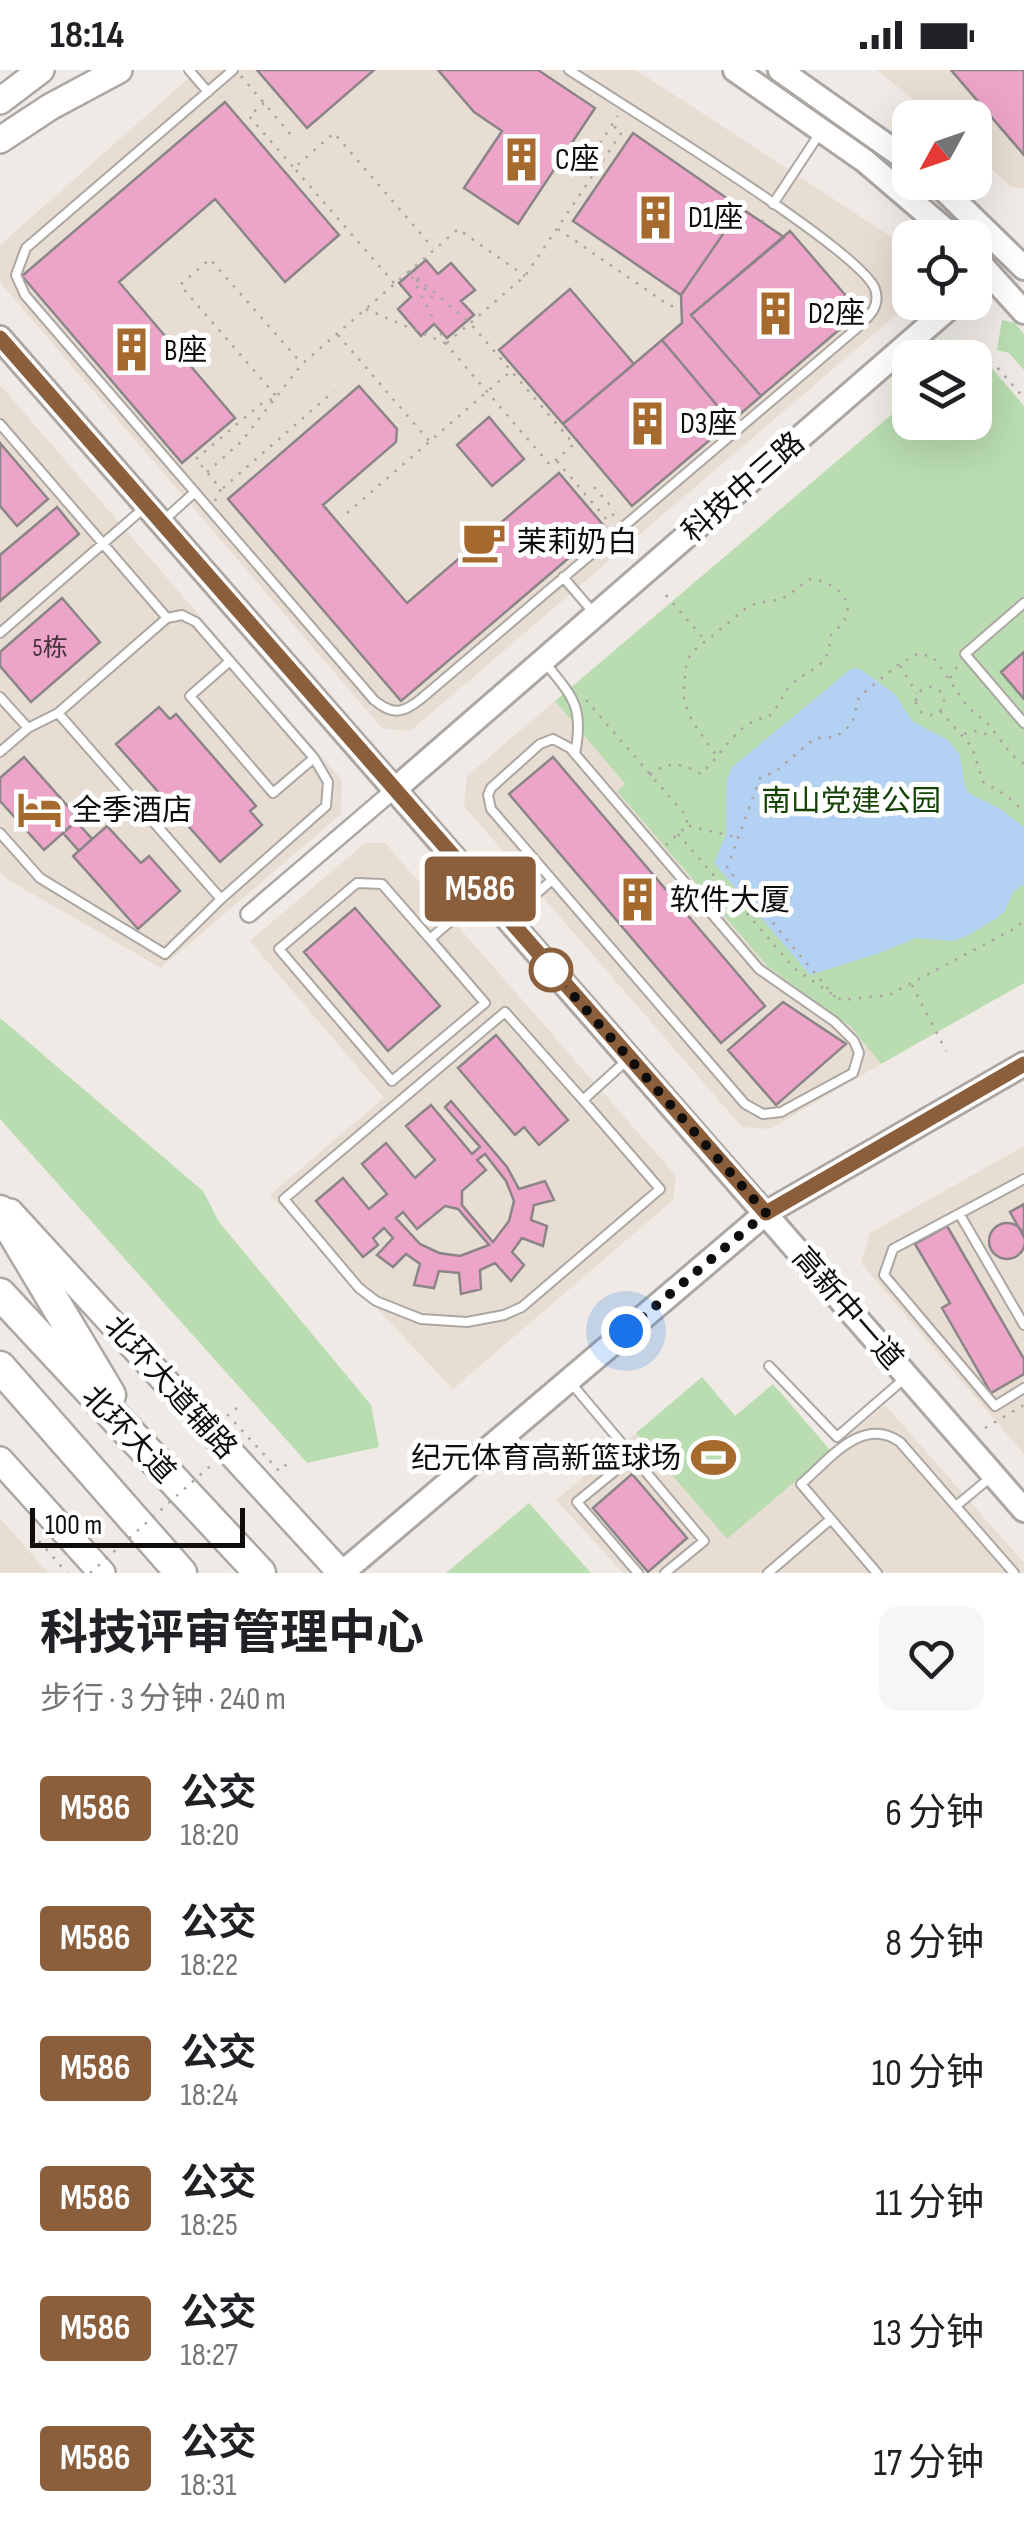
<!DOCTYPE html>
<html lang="zh">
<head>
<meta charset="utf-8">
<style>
	:root { --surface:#fff; --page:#f6f6f6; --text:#202124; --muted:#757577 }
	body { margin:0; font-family:"Sofia Sans Condensed","Noto Sans SC",sans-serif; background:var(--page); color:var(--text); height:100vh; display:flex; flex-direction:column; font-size:38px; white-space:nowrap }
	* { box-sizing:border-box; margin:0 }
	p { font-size:32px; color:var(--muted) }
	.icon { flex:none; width:55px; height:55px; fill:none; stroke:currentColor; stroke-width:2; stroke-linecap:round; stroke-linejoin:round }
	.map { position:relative; height:1503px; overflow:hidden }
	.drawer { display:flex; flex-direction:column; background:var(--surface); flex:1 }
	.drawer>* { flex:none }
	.badge { padding:0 20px; border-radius:8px; font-size:35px; line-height:65px }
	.needle { width:65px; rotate:230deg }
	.controls { position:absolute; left:892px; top:30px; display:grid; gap:20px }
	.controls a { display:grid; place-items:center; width:100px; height:100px; border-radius:20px; background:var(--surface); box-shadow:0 10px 40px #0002; font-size:50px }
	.scale { position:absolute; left:30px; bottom:25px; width:215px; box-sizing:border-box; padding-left:10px; border:5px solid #100e0c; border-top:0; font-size:28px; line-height:35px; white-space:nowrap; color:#100e0c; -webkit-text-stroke:8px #fff; paint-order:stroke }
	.you { position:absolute; width:50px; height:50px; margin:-25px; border:8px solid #fff; border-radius:50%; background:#1a73e8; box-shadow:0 0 0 15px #1a73e833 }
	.map>.badge { position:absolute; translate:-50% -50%; box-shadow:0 0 0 5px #fff }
	.round { display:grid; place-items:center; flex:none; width:105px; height:105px; border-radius:20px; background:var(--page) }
	.head { display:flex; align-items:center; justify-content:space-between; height:170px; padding:0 40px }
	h1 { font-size:48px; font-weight:700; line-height:75px }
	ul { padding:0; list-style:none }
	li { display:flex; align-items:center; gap:30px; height:130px; padding:0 40px }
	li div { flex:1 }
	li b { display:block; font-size:38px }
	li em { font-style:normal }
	li .badge { min-width:110px; font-weight:700; text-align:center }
	.status { display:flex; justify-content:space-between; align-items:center; height:70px; padding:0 50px; background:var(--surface); direction:ltr }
	.status svg { height:28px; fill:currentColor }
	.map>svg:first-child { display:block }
	.built { fill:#e8ddd2 }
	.green { fill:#b9dcb0 }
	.water { fill:#b2d1f3 }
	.building { fill:#eca4c8; stroke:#8b8587; stroke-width:2.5; fill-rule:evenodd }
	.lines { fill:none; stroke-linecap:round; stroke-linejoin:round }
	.lane-casing { stroke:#aca7a2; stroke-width:12 }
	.street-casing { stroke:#aca7a2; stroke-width:20 }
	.secondary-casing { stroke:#aca7a2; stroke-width:28 }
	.primary-casing { stroke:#aca7a2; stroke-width:30 }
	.highway-casing { stroke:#aca7a2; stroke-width:35 }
	.path { stroke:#a9a5a1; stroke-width:2.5; stroke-dasharray:2.5 8; stroke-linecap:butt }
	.lane { stroke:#fff; stroke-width:8 }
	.street { stroke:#fff; stroke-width:15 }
	.secondary { stroke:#fff; stroke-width:22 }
	.primary { stroke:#fff; stroke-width:25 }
	.highway { stroke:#fff; stroke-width:30 }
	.path-bridge { stroke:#a9a5a1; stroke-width:2.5; stroke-dasharray:2.5 8; stroke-linecap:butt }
	.line-casing { stroke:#fff; stroke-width:22 }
	.line { stroke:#8b5e3c; stroke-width:15 }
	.walk { stroke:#100e0c; stroke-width:10; stroke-dasharray:0 18 }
	.stop-dot { fill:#fff; stroke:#8b5e3c; stroke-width:5 }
	.labels { text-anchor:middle; stroke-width:10; stroke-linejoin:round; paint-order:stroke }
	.number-label { font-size:25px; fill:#47343b }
	.poi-label { font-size:30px; fill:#100e0c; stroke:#fff; text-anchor:start }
	.street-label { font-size:30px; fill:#100e0c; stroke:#fff }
	.park-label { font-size:30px; fill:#154305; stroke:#fff }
</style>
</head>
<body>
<div class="status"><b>18:14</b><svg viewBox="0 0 49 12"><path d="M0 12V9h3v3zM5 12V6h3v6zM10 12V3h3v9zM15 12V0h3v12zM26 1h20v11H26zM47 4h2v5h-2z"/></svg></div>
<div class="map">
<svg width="1024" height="1503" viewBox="0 0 1024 1503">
	<rect width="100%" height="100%" fill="#efeae5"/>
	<path class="built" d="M 198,0 L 636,0 L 910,179 L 910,233 L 410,661 L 382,658 L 0,212 L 0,175 Z
		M 877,0 L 1024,0 L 1024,118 L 1011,117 L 975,84 L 975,48 L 935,47 Z
		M 0,315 L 342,710 L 341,744 L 161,898 L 7,809 L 0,801 Z
		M 555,631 L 625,714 L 618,721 L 768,897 L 850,956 L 881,994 L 770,1059 L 742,1057 L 464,736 L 467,706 Z
		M 365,773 L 385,773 L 676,1106 L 673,1130 L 453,1319 L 270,1125 L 384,1028 L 250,871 Z
		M 1024,1076 L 1024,1384 L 861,1193 L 870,1163 Z
		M 885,1335 L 1024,1493 L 1024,1503 L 623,1503 L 556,1430 L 636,1363 L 727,1469 Z
		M 0,1448 L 48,1503 L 0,1503 Z"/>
	<path class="green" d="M 1002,250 L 1015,253 L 1024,264 L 1024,300 L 1009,283 L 997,280 Z
		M 975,294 L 990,296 L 1024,336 L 1024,913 L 881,994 L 850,956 L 768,897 L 617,721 L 625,714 L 555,631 L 910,329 L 910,352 L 975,352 Z
		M 0,948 L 203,1121 L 219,1152 L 371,1335 L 379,1377 L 307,1393 L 0,1049 Z
		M 702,1307 L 735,1346 L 773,1314 L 831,1381 L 727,1469 L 636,1363 Z
		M 529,1433 L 591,1503 L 446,1503 Z"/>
	<path class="water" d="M 852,598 L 860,599 L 895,624 L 912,651 L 948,670 L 960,685 L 965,716 L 970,724 L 999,738 L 1024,757 L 1024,814 L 1013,822 L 1005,841 L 997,848 L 967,866 L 953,871 L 916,868 L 880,883 L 810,905 L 714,793 L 726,765 L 726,716 L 731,698 Z"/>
	<path class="building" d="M 257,0 L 374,0 L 307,58 Z
		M 438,0 L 538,0 L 595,38 L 518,154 L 464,118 L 502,61 L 474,42 Z
		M 951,0 L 1024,0 L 1024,85 Z
		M 225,32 L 339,165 L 285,212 L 215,129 L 119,212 L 235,348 L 182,393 L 22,206 Z
		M 633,63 L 741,138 L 681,225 L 573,151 Z
		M 741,138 L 784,167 L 691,245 L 761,326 L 731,352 L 662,270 L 682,253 L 681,225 Z
		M 790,161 L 860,242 L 761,326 L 691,245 Z
		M 426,190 L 438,204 L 451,193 L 475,220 L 461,231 L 474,245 L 447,268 L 434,254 L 421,266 L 398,239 L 411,227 L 399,213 Z
		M 570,219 L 634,294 L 563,354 L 499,280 Z
		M 662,270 L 731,352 L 632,436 L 563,354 Z
		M 359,316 L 397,359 L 396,372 L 323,435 L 407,533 L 559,403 L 605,457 L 401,631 L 228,429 Z
		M 489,347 L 524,389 L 492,416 L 457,375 Z
		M 0,373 L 48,429 L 17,456 L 0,436 Z
		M 57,437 L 79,464 L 0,531 L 0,485 Z
		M 62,528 L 100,572 L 31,632 L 0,596 L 0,582 Z
		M 1024,582 L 1024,629 L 1001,602 Z
		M 159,637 L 170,649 L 176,644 L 256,736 L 250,741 L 262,755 L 220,792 L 116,674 Z
		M 24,687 L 79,749 L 44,780 L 0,731 L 0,708 Z
		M 553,687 L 765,936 L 721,973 L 509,724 Z
		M 76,751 L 92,769 L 79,781 L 63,763 Z
		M 107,756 L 141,793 L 149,786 L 180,821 L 138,859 L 73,786 Z
		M 355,838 L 440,936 L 388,981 L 304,882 Z
		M 783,932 L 846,974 L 776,1035 L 728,980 Z
		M 496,965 L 568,1050 L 539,1075 L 524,1057 L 515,1065 L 458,998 Z
		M 451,1031 L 507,1097 L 519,1119 L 545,1111 L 554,1130 L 534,1135 L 531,1150 L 547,1156 L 543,1176 L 522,1168 L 512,1182 L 524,1195 L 511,1211 L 495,1193 L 480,1200 L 481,1219 L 461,1224 L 459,1203 L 439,1201 L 434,1218 L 414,1215 L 420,1194 L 406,1184 L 393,1197 L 377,1185 L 393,1168 L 384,1158 L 373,1168 L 378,1175 L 363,1187 L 316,1131 L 343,1108 L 369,1139 L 387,1124 L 362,1094 L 386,1073 L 415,1108 L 435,1090 L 406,1056 L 431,1035 L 472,1084 L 480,1077 L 445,1037 ZM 485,1084 L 506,1111 L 514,1131 L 509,1151 L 493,1172 L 462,1135 L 462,1121 L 486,1100 L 477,1090 ZM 445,1136 L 458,1139 L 489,1175 L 460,1186 L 439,1183 L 420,1174 L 396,1148 L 403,1142 L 417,1159 Z
		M 1024,1134 L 1024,1167 L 1010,1142 Z
		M989 1171a18 18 0 1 1 36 0a18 18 0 1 1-36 0Z
		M 947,1156 L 1024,1289 L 1024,1304 L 991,1323 L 942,1238 L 950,1233 L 915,1174 Z
		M 632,1404 L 687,1468 L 648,1502 L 593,1438 Z"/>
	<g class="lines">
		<defs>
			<path id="lane" d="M 189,0 L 208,22
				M 233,0 L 26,178 L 16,205 L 25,225 L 374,630 C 393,646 404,643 422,628 L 857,258 C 869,247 881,236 875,219 C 861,180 619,33 569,0
				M 773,134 L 820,63
				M 0,354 L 167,548
				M 164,450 L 195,422
				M 563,507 L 593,542
				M 1024,533 L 965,584 L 1024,653
				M 0,563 L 144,438
				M 230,591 L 190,626 L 273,723 L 314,688
				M 546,594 C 574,628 584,638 575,684
				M 0,627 L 28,658
				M 58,643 L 221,829
				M 553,669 L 570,678 L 759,899 L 835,952 L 854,971 L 859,983 L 853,1003 L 781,1042 L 763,1044 L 745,1034 L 491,739 L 488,725 L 491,718 L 540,674 Z
				M 0,682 L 28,658 L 58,643 L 167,548 L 182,545 L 196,552 L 314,688 L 328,712 L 326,736 L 221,829 L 165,884 L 40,808 L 0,763
				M 510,847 L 552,810
				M 430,869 L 485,933 L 392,1011 L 279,879 L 357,813 L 382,814 L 430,869 L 483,823
				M 583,1030 L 660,1119 L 522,1237 L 504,1245 L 467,1252 L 421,1249 L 376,1231 L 359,1218 L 284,1129 L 505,942 L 583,1030 L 625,992
				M 1024,1109 L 893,1179 L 884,1205 L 995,1336 L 1024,1318
				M 960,1145 L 1024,1255
				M 769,1296 L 837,1367 L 904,1309
				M 571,1313 L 704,1471 L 665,1503
				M 632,1387 L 577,1432 L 638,1503
				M 956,1436 L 991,1407
				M 768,1503 L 831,1449
				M 877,1503 L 801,1414 C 829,1390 862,1345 900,1372 L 1014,1503"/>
			<path id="street" d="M 249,844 L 394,720"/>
			<path id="secondary" d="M 735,0 L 865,91 L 955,168
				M 780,0 L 910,92
				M 936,112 L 1024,198
				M 975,188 L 1024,242
				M 0,268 L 1024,1440
				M 394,720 L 956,232
				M 342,1503 L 766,1143 L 1024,994"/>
			<path id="primary" d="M 0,31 L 41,0
				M 0,70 L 50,37 L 119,0
				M 10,1142 L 341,1503
				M 0,1390 L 102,1503"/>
			<path id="highway" d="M 0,1141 L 110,1325
				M 0,1224 L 260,1503
				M 0,1297 L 181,1503"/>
		</defs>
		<use href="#lane" class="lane-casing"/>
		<use href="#street" class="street-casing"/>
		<use href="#secondary" class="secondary-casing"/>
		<use href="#primary" class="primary-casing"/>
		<use href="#highway" class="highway-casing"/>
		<path class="path" d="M 241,6 L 292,66
			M 264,33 L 249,46 L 294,98
			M 594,82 L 618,46
			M 762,152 L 767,144
			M 558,159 L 670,236 L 681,236
			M 409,201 L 470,253 L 574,374 L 550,395 L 446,274 Z
			M 417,210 L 437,233
			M 394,213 L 294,98 L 334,63 L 433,178
			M 366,239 L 445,273
			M 338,265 L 430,372
			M 447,273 L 525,206 L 622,62 L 612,55
			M 982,284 L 996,296 L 1024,328
			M 557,391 L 607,450 L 616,442
			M 207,402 L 241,372 L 302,294 L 458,159 L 525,206
			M 594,417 L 615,441
			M 223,418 L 334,321
			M 215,431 L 221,419 L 196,389 L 261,334 L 277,327 L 180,215 L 210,189 L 302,294
			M 347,443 L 511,301
			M 666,525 L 704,569
			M 900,596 L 917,623
			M 950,608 L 959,594
			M916 631a14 14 0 1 1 28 0a14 14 0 1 1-28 0Z
			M 586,630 L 687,747 L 687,756
			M 940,641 L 972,677 L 983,712 L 1004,724 L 1024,741
			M 964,664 L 974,661 L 995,666
			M 650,705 C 667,690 682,693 701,704 C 722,685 738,650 768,647 C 779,638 782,623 792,614 C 812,596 830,599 830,566 C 833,562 838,558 842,554 C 860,530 831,510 810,509 L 782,529 L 757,533 L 745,539 L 691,583 L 685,600 L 684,631 L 692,651 L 718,688
			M 689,756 L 735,767
			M 678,764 L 795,899 L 841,930 L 889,925 L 1019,856 L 1024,845
			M 666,775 L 686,757
			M 912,915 L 946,981
			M 835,927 L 727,798 L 760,708 L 775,702 L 815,668 L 836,667 L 852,654 L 859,627 L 899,594 L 919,583 L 934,588 L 968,637 L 988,654 L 1012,685 L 1024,694
			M 237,1338 L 228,1345 L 279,1401 L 287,1394
			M 985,1358 L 1024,1335
			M 39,1471 L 67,1503"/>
		<use href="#lane" class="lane"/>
		<use href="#street" class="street"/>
		<use href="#secondary" class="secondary"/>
		<use href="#primary" class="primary"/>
		<use href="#highway" class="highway"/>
		<path class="path-bridge" d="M 90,1503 L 246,1364"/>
	</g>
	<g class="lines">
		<defs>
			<path id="line" d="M 0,268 L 766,1143 L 1024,994"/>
		</defs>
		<use href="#line" class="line-casing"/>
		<use href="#line" class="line"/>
		<path class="walk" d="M 551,900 L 766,1143 L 626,1261"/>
	</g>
	<defs>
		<symbol id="building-bare" viewBox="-9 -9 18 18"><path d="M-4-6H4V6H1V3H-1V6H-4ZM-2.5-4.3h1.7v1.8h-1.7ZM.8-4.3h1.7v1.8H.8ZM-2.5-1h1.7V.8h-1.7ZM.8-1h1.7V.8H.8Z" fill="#a76a2e" stroke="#fff" stroke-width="2.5" paint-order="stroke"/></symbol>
		<symbol id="cafe-bare" viewBox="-9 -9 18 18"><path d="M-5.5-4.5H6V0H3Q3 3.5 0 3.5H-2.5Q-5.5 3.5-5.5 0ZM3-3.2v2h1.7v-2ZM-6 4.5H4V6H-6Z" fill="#a76a2e" stroke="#fff" stroke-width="2.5" paint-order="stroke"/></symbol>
		<symbol id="hotel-bare" viewBox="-9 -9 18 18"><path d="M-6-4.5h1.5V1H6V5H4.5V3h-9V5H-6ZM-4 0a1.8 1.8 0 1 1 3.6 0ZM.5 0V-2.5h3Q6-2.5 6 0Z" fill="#a76a2e" stroke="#fff" stroke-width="2.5" paint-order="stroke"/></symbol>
		<symbol id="stadium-bare" viewBox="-9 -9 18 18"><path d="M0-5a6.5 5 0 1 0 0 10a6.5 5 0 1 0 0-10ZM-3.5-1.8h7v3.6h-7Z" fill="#a76a2e" stroke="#fff" stroke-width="2.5" paint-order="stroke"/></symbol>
	</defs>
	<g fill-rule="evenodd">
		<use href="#building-bare" x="490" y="58" width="63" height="63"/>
		<use href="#building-bare" x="624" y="116" width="63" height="63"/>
		<use href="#building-bare" x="744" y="212" width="63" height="63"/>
		<use href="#building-bare" x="100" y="248" width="63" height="63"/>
		<use href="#building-bare" x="616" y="322" width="63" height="63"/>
		<use href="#cafe-bare" x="452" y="440" width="63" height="63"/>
		<use href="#hotel-bare" x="8" y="708" width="63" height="63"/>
		<use href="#building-bare" x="606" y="798" width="63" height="63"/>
		<use href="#stadium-bare" x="682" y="1356" width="63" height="63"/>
	</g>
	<circle class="stop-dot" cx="551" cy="900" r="20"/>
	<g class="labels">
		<g class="number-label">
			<text x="50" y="586">5栋</text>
		</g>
		<g class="poi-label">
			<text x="555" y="99">C座</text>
			<text x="688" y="157">D1座</text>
			<text x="808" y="253">D2座</text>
			<text x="164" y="290">B座</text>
			<text x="680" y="363">D3座</text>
			<text x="517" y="482">茉莉奶白</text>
			<text x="72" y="750">全季酒店</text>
			<text x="670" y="840">软件大厦</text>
			<text x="681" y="1398" text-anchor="end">纪元体育高新篮球场</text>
		</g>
		<g class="street-label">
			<text transform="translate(743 417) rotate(-41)" y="10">科技中三路</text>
			<text transform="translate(848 1238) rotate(49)" y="10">高新中一道</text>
			<text transform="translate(171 1317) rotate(48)" y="10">北环大道辅路</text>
			<text transform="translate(129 1364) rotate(47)" y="10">北环大道</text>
		</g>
		<g class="park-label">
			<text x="851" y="741">南山党建公园</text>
		</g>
	</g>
</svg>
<div class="controls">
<a><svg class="needle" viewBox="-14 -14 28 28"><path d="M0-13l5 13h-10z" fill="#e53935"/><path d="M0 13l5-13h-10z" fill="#757577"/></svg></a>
<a><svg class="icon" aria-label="locate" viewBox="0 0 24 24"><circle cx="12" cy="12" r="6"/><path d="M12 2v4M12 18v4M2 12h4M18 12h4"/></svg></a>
<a><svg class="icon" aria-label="layers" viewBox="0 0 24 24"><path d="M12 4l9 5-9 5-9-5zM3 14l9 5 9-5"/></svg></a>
</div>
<div class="scale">100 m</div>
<div class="you" style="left:626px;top:1261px"></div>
<b class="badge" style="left:480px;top:819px;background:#8b5e3c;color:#fff">M586</b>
</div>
<section class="drawer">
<div class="head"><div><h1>科技评审管理中心</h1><p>步行 · 3 分钟 · 240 m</p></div><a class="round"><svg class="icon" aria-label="heart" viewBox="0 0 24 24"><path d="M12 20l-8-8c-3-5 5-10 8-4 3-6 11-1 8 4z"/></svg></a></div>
<ul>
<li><span class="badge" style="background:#8b5e3c;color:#fff">M586</span><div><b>公交</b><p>18:20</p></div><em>6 分钟</em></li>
<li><span class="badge" style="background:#8b5e3c;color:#fff">M586</span><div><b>公交</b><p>18:22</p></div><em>8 分钟</em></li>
<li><span class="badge" style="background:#8b5e3c;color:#fff">M586</span><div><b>公交</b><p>18:24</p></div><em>10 分钟</em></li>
<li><span class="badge" style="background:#8b5e3c;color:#fff">M586</span><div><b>公交</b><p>18:25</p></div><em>11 分钟</em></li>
<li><span class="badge" style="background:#8b5e3c;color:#fff">M586</span><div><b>公交</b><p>18:27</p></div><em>13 分钟</em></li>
<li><span class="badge" style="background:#8b5e3c;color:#fff">M586</span><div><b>公交</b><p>18:31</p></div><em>17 分钟</em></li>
</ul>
</section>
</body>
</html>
